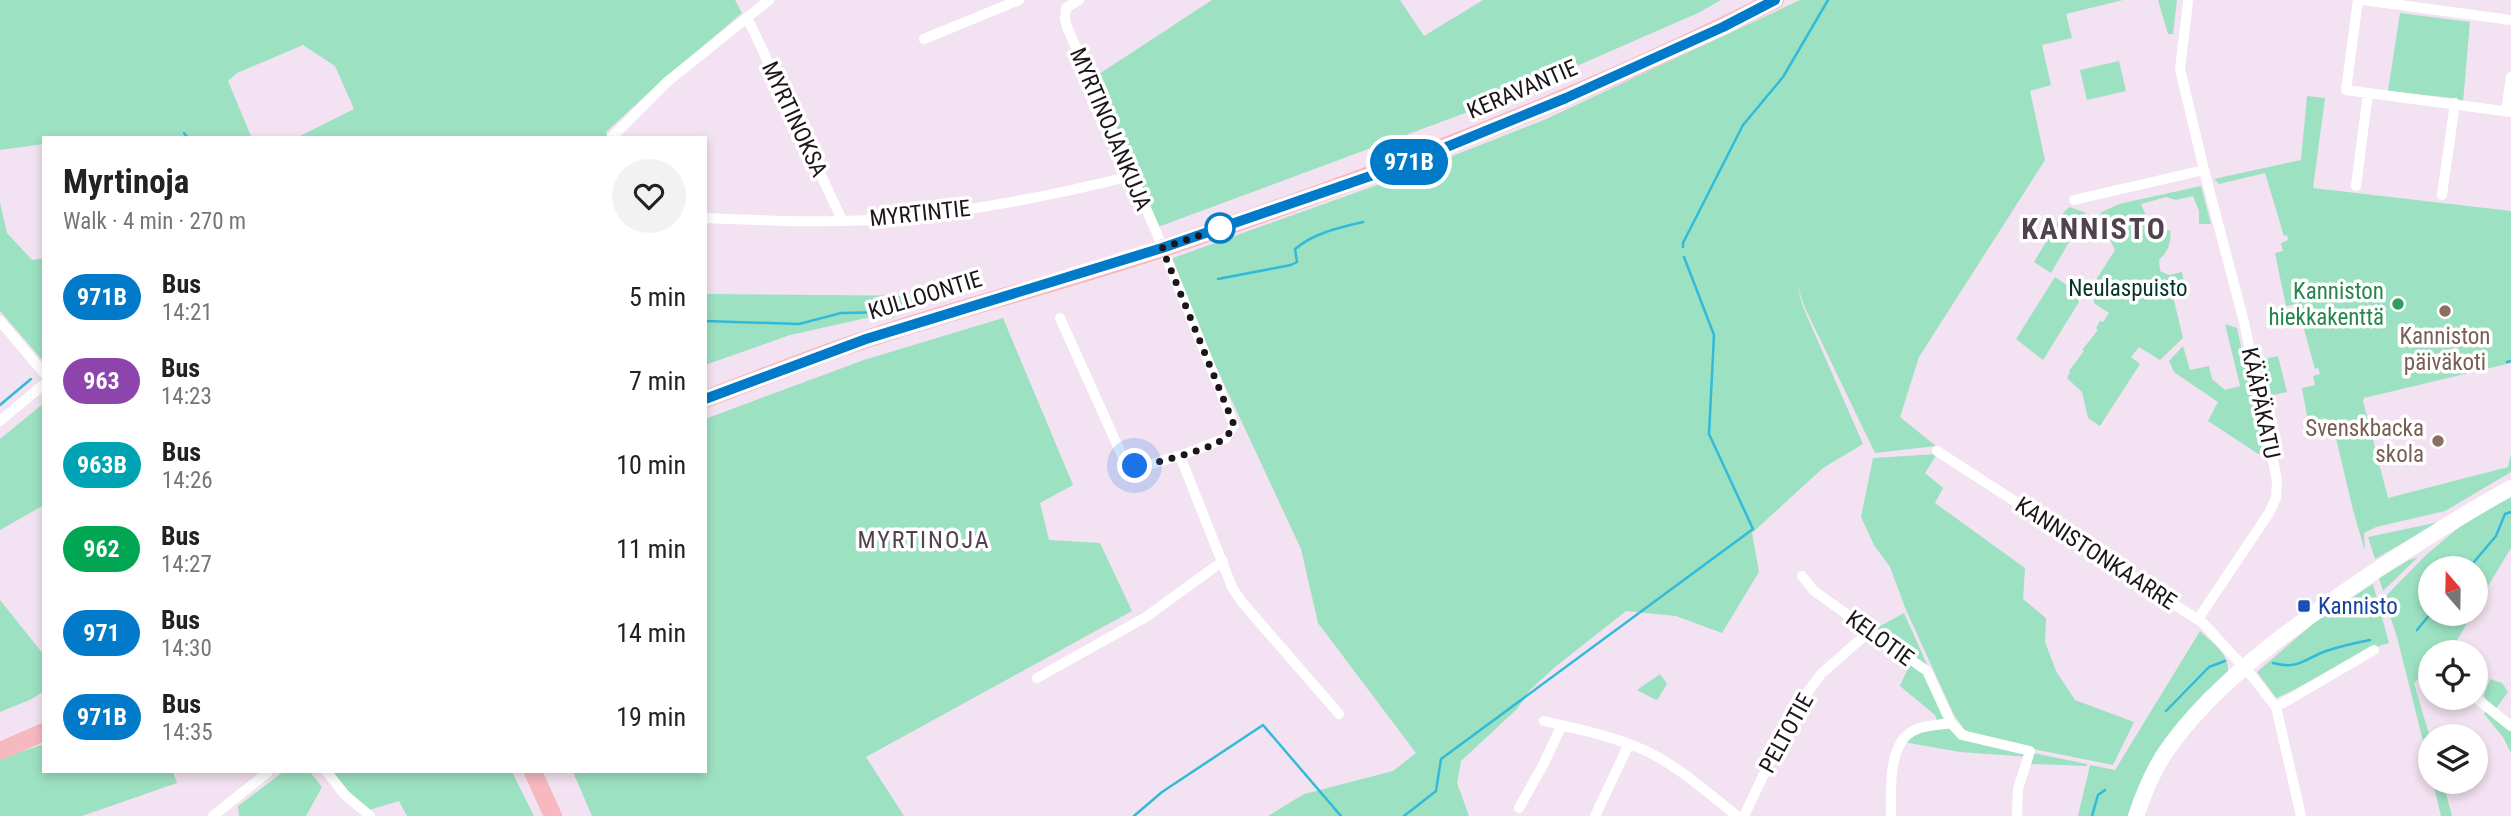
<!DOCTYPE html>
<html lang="en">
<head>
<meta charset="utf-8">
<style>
	:root { --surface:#fff; --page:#f2f2f2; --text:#222; --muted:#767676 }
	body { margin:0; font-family:"Roboto Condensed",sans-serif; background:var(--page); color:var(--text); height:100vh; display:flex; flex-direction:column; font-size:26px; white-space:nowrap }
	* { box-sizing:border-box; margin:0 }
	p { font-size:23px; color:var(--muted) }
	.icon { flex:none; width:38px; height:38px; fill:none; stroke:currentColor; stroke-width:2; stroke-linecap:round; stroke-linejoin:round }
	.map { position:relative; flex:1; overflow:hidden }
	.details { position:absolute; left:42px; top:136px; width:665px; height:637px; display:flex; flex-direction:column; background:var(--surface); border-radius:0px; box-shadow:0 4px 10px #0003 }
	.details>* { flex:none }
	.badge { padding:0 14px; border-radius:23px; font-size:24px; line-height:46px }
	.needle { width:46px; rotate:340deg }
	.tools { position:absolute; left:2418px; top:556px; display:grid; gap:14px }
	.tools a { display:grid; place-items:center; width:70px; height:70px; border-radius:50%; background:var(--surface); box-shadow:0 4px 10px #0003; font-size:35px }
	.you { position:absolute; width:35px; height:35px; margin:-18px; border:5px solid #fff; border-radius:50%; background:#1a73e8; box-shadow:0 0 0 10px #1a73e833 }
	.map>.badge { position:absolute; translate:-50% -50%; box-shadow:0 0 0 4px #fff }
	.round { display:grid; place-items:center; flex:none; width:74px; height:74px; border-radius:37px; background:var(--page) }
	.headline { display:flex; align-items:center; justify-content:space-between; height:119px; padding:0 21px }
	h1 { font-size:33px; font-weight:700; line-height:52px }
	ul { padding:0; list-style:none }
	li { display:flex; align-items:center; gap:21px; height:84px; padding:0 21px }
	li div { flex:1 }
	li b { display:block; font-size:26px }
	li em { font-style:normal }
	li .badge { min-width:77px; font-weight:700; text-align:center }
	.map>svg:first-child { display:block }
	.green { fill:#9ce1c2 }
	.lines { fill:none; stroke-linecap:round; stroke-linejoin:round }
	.stream { stroke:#31bbd9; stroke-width:2.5 }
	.street { stroke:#fff; stroke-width:10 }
	.secondary { stroke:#fff; stroke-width:16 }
	.primary { stroke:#f7b8bf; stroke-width:18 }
	.line-casing { stroke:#fff; stroke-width:16 }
	.line { stroke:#007ac9; stroke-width:10 }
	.walk { stroke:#1c161b; stroke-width:7; stroke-dasharray:0 12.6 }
	.stop-dot { fill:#fff; stroke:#007ac9; stroke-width:3.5 }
	.leisure-dot { fill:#2e9e5b; stroke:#fff; stroke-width:2.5 }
	.education-dot { fill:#8d6e63; stroke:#fff; stroke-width:2.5 }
	.transit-dot { fill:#1a4fb4; stroke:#fff; stroke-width:2.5 }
	.labels { text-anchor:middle; stroke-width:7; stroke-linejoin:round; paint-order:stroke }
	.street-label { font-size:23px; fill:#1c161b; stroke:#fff }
	.park-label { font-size:23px; fill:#033525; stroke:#fff }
	.leisure-label { font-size:23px; fill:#27864d; stroke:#fff; text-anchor:end }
	.education-label { font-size:23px; fill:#785e54; stroke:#fff }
	.transit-label { font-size:23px; fill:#164399; stroke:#fff; text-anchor:start }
	.neighbourhood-label { font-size:24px; letter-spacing:2px; fill:#50424e; stroke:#fff }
	.district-label { font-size:30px; font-weight:bold; letter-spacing:2px; fill:#50424e; stroke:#fff }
</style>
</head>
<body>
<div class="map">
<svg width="2511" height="816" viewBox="0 0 2511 816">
	<rect width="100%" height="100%" fill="#f3e2f1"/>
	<path class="green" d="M 0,0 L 735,0 L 742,13 L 658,84 L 606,132 L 608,138 L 296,138 L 354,109 L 335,66 L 303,45 L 237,73 L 228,81 L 251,136 L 256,138 L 44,138 L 44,144 L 0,150 Z
		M 1212,0 L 1400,0 L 1424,36 L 1483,0 L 1721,0 L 1698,13 L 1492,103 L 1158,227 L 1096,76 Z
		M 1800,0 L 2123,0 L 2066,14 L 2072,38 L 2042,45 L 2051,85 L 2030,91 L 2045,160 L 1919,357 L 1900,417 L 1936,446 L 1875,453 L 1805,308 L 1797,285 L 1803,307 L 1863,444 L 1823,468 L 1752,533 L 1759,572 L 1722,633 L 1676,616 L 1626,611 L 1555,667 L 1529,691 L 1517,709 L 1461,761 L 1457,783 L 1469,816 L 1268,816 L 1304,794 L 1393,771 L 1416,753 L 1318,623 L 1301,549 L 1170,268 L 1173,258 L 1394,179 L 1544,120 Z
		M 2158,0 L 2177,0 L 2173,34 L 2168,34 Z
		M 2400,13 L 2470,22 L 2463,102 L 2453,98 L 2388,91 Z
		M 2119,61 L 2126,91 L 2087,100 L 2080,70 Z
		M 2307,96 L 2325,98 L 2313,188 L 2511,211 L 2511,363 L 2364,398 L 2363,401 L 2388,498 L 2508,467 L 2511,454 L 2511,472 L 2445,511 L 2376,527 L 2364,533 L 2365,551 L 2353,510 L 2335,434 L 2325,418 L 2308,422 L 2302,388 L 2315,385 L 2313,376 L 2320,374 L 2318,368 L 2315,369 L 2297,304 L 2286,306 L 2275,253 L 2283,251 L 2281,243 L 2288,240 L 2287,235 L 2284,236 L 2265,173 L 2219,184 L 2214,179 L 2301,160 Z
		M 2201,186 L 2211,224 L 2199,224 L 2199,211 L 2193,196 L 2176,200 L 2166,197 L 2141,204 L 2149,222 L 2146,223 L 2149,235 L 2170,230 C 2172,241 2168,252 2159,260 L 2160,271 L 2169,275 L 2182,272 L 2184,282 L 2171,288 L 2183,338 L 2160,360 L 2139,347 L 2131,357 L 2140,364 L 2100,426 L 2088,418 L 2082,392 L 2067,378 L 2070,372 L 2069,371 L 2084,351 L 2082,350 L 2098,330 L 2096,328 L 2100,321 L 2103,322 L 2109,313 L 2094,303 L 2094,283 L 2115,250 L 2108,236 L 2088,227 L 2102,212 L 2119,204 Z
		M 0,203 L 7,233 L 32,260 L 44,258 L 44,362 L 0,311 Z
		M 2070,207 L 2086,213 L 2051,273 L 2034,262 L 2064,212 Z
		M 2055,277 L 2075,291 L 2079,302 L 2043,360 L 2016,339 Z
		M 705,294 L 935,296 L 880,315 L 790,335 L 705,365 Z
		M 1003,318 L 1073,485 L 1040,503 L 1049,540 L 1100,543 L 1132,611 L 866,757 L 904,816 L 592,816 L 573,772 L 705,772 L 705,419 L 864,360 Z
		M 2225,324 L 2237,328 L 2266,459 L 2208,421 L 2218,402 L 2174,372 L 2169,361 L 2183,346 L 2190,370 L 2209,366 L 2212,379 L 2225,390 L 2240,386 Z
		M 2278,356 L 2287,392 L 2268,396 L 2260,360 Z
		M 44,403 L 44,505 L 0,530 L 0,439 Z
		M 1937,454 L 1925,473 L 1943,488 L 1935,503 L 2025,568 L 2023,599 L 2046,618 L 2045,642 L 2056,671 L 2075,700 L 2134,722 L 2113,765 L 1979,738 L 1964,729 L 1954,715 L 1906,610 L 1890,567 L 1874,545 L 1861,517 L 1873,458 Z
		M 2511,495 L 2511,548 L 2476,606 L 2476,569 L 2431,569 L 2431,614 L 2472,614 L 2454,646 L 2446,653 L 2431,653 L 2431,666 L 2414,683 L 2431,741 L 2431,773 L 2397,637 L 2384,598 L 2426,555 L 2469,519 Z
		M 2439,522 L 2375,559 L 2368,537 Z
		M 2418,557 L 2383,591 L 2379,578 L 2409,560 Z
		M 2373,584 L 2389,643 C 2348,654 2315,682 2276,698 L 2257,672 L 2335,605 L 2344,603 Z
		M 0,600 L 44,655 L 44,691 L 32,699 L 0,712 Z
		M 1904,613 L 1948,711 L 1961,731 L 1975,741 L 2087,764 L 2087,766 L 2029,764 L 2030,757 L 1960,752 L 1903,742 L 1937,721 L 1935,715 L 1900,686 L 1915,652 L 1873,630 Z
		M 2200,631 C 2213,644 2233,656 2227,676 L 2131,816 L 2078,816 L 2090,765 L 2115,770 Z
		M 1660,674 L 1667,684 L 1658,699 L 1656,700 L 1637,690 Z
		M 2490,679 L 2502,683 L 2508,692 L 2492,714 L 2511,728 L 2511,753 L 2503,737 L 2484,714 L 2489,707 L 2484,695 Z
		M 44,744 L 44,772 L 173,772 L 177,783 L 82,816 L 0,816 L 0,759 Z
		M 283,772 L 310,772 L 322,787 L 306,816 L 239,816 L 238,806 Z
		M 339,772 L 512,772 L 534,816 L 407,816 L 399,801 L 366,811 L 334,774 Z
		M 2433,782 L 2443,782 L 2452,816 L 2441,816 Z"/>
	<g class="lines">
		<path class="stream" d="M 184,133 L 188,138
			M 1683,247 L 1683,243 L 1743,125 L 1783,77 L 1828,0
			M 1218,279 L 1291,265 L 1297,262 L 1295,249 C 1314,233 1338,228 1363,222
			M 705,321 L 799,324 L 841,313 L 892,312 L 893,316
			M 2507,362 L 2511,361
			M 0,405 L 31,379
			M 2468,569 L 2496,536 L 2505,514 L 2511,512
			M 2417,630 L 2431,613
			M 2273,663 C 2299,670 2304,659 2326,651 C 2341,646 2355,643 2370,640
			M 2166,711 L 2209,667 L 2225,661
			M 1134,816 L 1162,792 L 1263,725 L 1341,816
			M 1404,816 L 1436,791 L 1441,759 L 1753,529 L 1709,434 L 1714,335 L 1684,257
			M 2092,816 L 2098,795 L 2105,790"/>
		<path class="street" d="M 2358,0 L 2346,90 L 2511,112
			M 2363,0 L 2511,20
			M 2188,2 L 2180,69 L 2204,170 L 2244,322 L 2277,480 L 2276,498 L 2269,513 L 2198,619
			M 1066,8 L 1065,19 L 1067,27 L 1155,229 L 1234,425 L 1226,438 L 1180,456 L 1232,587 L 1241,601 L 1339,714
			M 1066,8 L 1079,0
			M 747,17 L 842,220
			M 924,39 L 1019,0
			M 2506,111 L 2511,77
			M 611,138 L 667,82 L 769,0
			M 2356,186 L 2368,93
			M 2442,195 L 2455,103
			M 2074,200 L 2204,170
			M 705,218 C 773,221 842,224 909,217 C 983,209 1059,194 1131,176
			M 1060,318 L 1124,460 C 1144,472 1158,460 1180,456
			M 0,321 L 44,373
			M 0,421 L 44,384
			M 1937,451 L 2203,623 L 2251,675 L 2276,707 L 2301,816
			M 1802,576 L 1814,591 L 1927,671 L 1951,723 L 1962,735 L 2030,751 L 2018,789 L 2017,816
			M 1037,678 L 1146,617 L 1223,561
			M 2476,698 L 2511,726
			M 2276,707 L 2374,650
			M 1544,721 C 1578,729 1612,736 1644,750 C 1677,765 1708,793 1737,816
			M 327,772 L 344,794 L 370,816
			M 1519,808 L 1543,765 L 1562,725
			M 213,816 L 268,772
			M 1595,816 L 1629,744
			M 1744,816 L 1795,709 L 1821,674 L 1871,630
			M 1891,816 C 1891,790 1887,740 1917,729 C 1927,725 1940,725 1951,723"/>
		<path class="secondary" d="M 2136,816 C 2143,795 2153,771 2165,753 C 2217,676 2315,611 2392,560 C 2431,535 2470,510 2511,488"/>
		<path class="primary" d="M 705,399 C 759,379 812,357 867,339 C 965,306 1066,281 1164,248 C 1372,177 1579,100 1775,0
			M 0,751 L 44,732
			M 533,772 L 553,816"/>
	</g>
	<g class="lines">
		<defs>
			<path id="line" d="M 705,399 L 866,339 L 1162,248 L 1405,164 L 1566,98 L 1723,27 L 1775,0"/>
		</defs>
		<use href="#line" class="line-casing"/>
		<use href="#line" class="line"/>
		<path class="walk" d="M 1135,466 C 1155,464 1207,450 1224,439 C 1228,436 1231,430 1234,425 L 1162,248 L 1231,225 L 1220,228"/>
	</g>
	<circle class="stop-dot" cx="1220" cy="228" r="14"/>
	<circle class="leisure-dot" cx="2398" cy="304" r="7"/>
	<g class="education-dot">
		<circle cx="2445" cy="311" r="7"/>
		<circle cx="2438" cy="441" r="7"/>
	</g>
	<rect class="transit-dot" x="2297" y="599" width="14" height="14" rx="3.5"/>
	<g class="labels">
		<g class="street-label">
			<text transform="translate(1522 89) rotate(-23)" y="8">KERAVANTIE</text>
			<text transform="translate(795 119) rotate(65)" y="8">MYRTINOKSA</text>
			<text transform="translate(1111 129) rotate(67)" y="8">MYRTINOJANKUJA</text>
			<text transform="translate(920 213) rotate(-6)" y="8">MYRTINTIE</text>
			<text transform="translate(925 295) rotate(-17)" y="8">KULLOONTIE</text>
			<text transform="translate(2261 403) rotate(78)" y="8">KÄÄPÄKATU</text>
			<text transform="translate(2096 553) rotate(33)" y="8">KANNISTONKAARRE</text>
			<text transform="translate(1880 638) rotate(36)" y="8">KELOTIE</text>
			<text transform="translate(1786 733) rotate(-61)" y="8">PELTOTIE</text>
		</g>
		<g class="park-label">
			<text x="2128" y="296">Neulaspuisto</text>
		</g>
		<g class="leisure-label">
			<text x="2384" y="299">Kanniston<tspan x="2384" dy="26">hiekkakenttä</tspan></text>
		</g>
		<g class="education-label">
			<text x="2445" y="344">Kanniston<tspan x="2445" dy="26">päiväkoti</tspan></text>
			<text x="2424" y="436" text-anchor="end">Svenskbacka<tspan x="2424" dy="26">skola</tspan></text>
		</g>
		<g class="transit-label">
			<text x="2318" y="614">Kannisto</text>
		</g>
		<g class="neighbourhood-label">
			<text x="924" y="548">MYRTINOJA</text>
		</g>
		<g class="district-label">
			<text x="2094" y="239">KANNISTO</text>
		</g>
	</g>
</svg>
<div class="tools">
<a><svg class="needle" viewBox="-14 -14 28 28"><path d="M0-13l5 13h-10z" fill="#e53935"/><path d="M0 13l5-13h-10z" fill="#767676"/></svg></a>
<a><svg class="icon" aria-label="locate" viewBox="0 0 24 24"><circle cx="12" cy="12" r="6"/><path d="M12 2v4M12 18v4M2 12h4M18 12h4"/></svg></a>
<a><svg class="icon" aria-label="layers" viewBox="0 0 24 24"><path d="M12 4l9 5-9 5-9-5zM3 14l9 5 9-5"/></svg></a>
</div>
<div class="you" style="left:1135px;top:466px"></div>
<b class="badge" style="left:1409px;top:162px;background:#007ac9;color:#fff">971B</b>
<section class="details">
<div class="headline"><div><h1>Myrtinoja</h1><p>Walk · 4 min · 270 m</p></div><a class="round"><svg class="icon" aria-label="heart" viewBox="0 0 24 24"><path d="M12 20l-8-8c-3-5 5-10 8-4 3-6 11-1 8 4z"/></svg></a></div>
<ul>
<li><span class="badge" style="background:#007ac9;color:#fff">971B</span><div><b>Bus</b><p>14:21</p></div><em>5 min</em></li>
<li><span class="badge" style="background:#8e44ad;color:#fff">963</span><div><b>Bus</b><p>14:23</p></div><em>7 min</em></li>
<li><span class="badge" style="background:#00a3b4;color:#fff">963B</span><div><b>Bus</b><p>14:26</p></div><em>10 min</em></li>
<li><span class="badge" style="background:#00a651;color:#fff">962</span><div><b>Bus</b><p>14:27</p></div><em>11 min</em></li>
<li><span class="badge" style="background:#007ac9;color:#fff">971</span><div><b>Bus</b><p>14:30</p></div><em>14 min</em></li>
<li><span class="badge" style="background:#007ac9;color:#fff">971B</span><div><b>Bus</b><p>14:35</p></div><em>19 min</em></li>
</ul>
</section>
</div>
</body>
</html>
